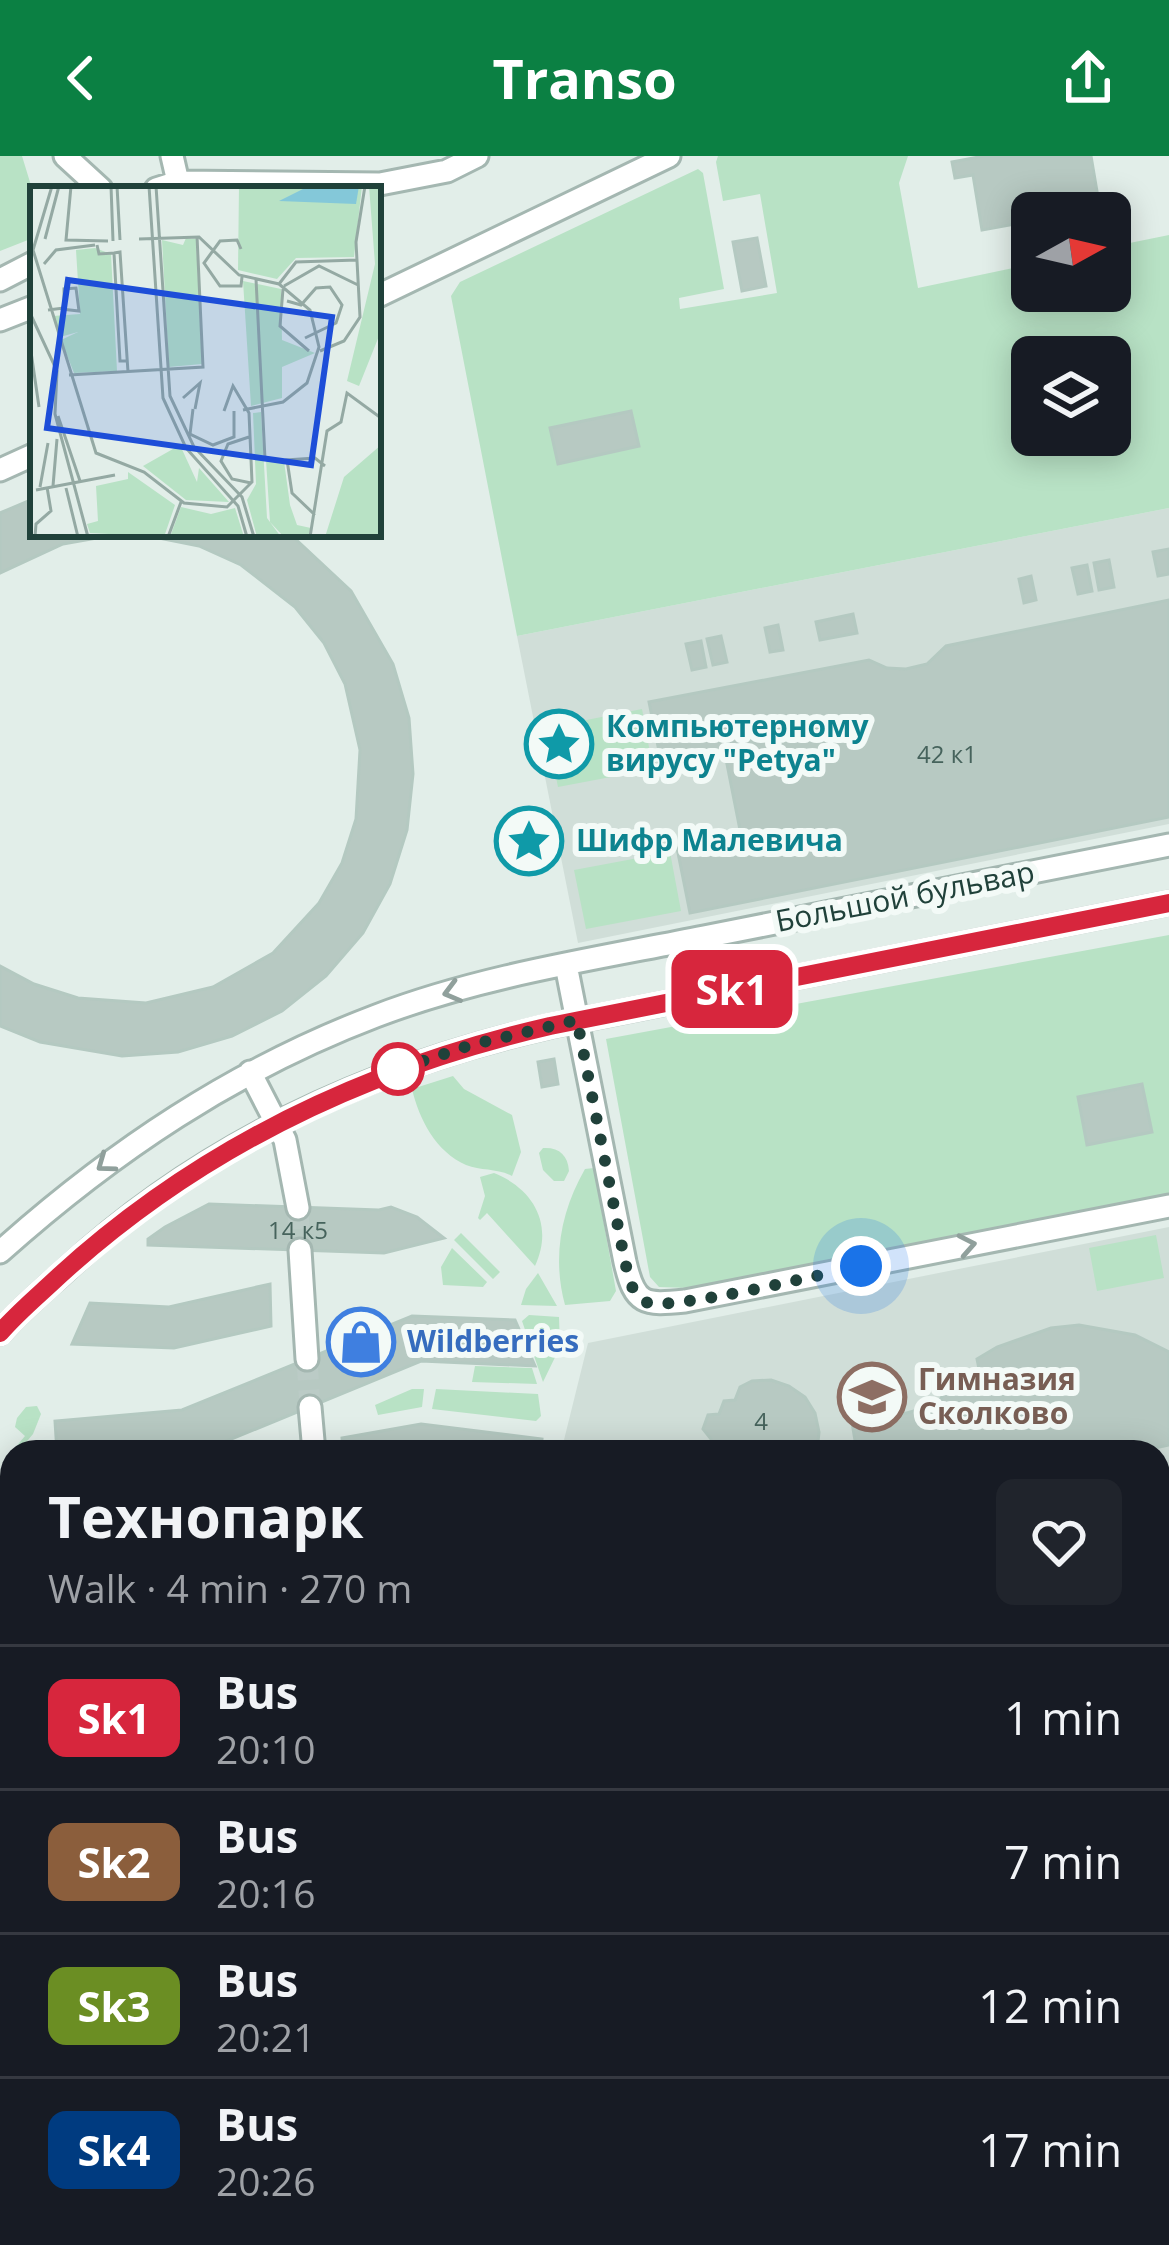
<!DOCTYPE html>
<html lang="en">
<head>
<meta charset="utf-8">
<style>
	:root { --surface:#171b24; --page:#20242c; --text:#f1f3f6; --muted:#9ea1a6; --line:#363941; --accent:#0b8043 }
	body { margin:0; font-family:"Open Sans",sans-serif; background:var(--page); color:var(--text); height:100vh; display:flex; flex-direction:column; font-size:45px; white-space:nowrap }
	* { box-sizing:border-box; margin:0 }
	p { font-size:39px; color:var(--muted) }
	.icon { flex:none; width:66px; height:66px; fill:none; stroke:currentColor; stroke-width:2; stroke-linecap:round; stroke-linejoin:round }
	.map { position:relative; flex:1; overflow:hidden }
	.drawer { position:absolute; left:0px; top:1284px; width:1170px; height:807px; display:flex; flex-direction:column; background:var(--surface); border-radius:36px 36px 0 0; box-shadow:0 6px 30px #0003 }
	.drawer>* { flex:none }
	.badge { padding:0 24px; border-radius:18px; font-size:42px; line-height:78px }
	.needle { width:78px; rotate:82deg }
	.tools { position:absolute; left:1011px; top:36px; display:grid; gap:24px }
	.tools a { display:grid; place-items:center; width:120px; height:120px; border-radius:18px; background:var(--surface); box-shadow:0 6px 30px #0003; font-size:60px }
	.you { position:absolute; width:60px; height:60px; margin:-30px; border:9px solid #fff; border-radius:50%; background:#1a73e8; box-shadow:0 0 0 18px #1a73e833 }
	.map>.badge { position:absolute; translate:-50% -50%; box-shadow:0 0 0 6px #fff }
	.round { display:grid; place-items:center; flex:none; width:126px; height:126px; border-radius:18px; background:var(--page) }
	.overview { display:flex; align-items:center; justify-content:space-between; height:204px; padding:0 48px }
	h1 { font-size:57px; font-weight:700; line-height:90px }
	ul { padding:0; list-style:none }
	li { display:flex; align-items:center; gap:36px; height:144px; padding:0 48px; border-top:3px solid var(--line) }
	li div { flex:1 }
	li b { display:block; font-size:45px }
	li em { font-style:normal }
	li .badge { min-width:132px; font-weight:700; text-align:center }
	header { display:flex; justify-content:space-between; align-items:center; height:156px; padding:0 48px; background:var(--accent); color:#fff; font-size:54px; font-weight:700 }
	.map>svg:first-child { display:block }
	.built { fill:#d0ded8 }
	.green { fill:#b8e2c5; fill-rule:evenodd }
	.building { fill:#b7c9c2; stroke:#b4c9c1; stroke-width:3 }
	.lines { fill:none; stroke-linecap:round; stroke-linejoin:round }
	.minor-tunnel { stroke:#bbcbc6; stroke-width:21; stroke-dasharray:21 10; stroke-linecap:butt }
	.minor-casing { stroke:#a4b7b1; stroke-width:27 }
	.minor { stroke:#fff; stroke-width:21 }
	.oneway { stroke:#90a09c }
	.line-casing { stroke:#fff; stroke-width:27 }
	.line { stroke:#d7263d; stroke-width:18 }
	.walk { stroke:#20413a; stroke-width:12; stroke-dasharray:0 21.6 }
	.stop-dot { fill:#fff; stroke:#d7263d; stroke-width:6 }
	.labels { text-anchor:middle; stroke-width:12; stroke-linejoin:round; paint-order:stroke }
	.number-label { font-size:24px; fill:#46635c }
	.culture-label { font-size:30px; font-weight:bold; fill:#0d838f; stroke:#f3faf7; text-anchor:start }
	.street-label { font-size:30px; fill:#20413a; stroke:#f3faf7 }
	.shop-label { font-size:30px; font-weight:bold; fill:#366cbe; stroke:#f3faf7; text-anchor:start }
	.education-label { font-size:30px; font-weight:bold; fill:#785e54; stroke:#f3faf7; text-anchor:start }
	.inset-road { fill:none; stroke:#94a9a3; stroke-width:3 }
	.view { fill:#1d4ed8; fill-opacity:0.15; stroke:#1d4ed8; stroke-width:6 }
	.inset-edge { fill:none; stroke:#20413a; stroke-width:6 }
</style>
</head>
<body>
<header><svg class="icon" aria-label="back" viewBox="0 0 24 24"><path d="M15 5l-7 7 7 7"/></svg>Transo<svg class="icon" aria-label="share" viewBox="0 0 24 24"><path d="M12 15V3M7 8l5-5 5 5M5 13v7h14v-7"/></svg></header>
<div class="map">
<svg width="1169" height="2089" viewBox="0 0 1169 2089">
	<rect width="100%" height="100%" fill="#e2eee9"/>
	<path class="built" d="M 1169,352 L 1169,668 L 578,787 L 517,480 Z
		M 1169,1071 L 1169,1410 L 1158,1412 L 1158,1296 L 561,1296 L 588,1187 Z"/>
	<path class="green" d="M 0,0 L 22,0 L 33,36 L 33,82 L 0,95 Z
		M 718,0 L 908,0 L 899,27 L 918,132 L 1032,108 L 1032,135 L 1110,135 L 1110,91 L 1169,79 L 1169,352 L 517,480 L 451,140 L 460,126 L 698,13 L 703,17 L 724,133 L 679,142 L 680,153 L 777,137 L 760,38 L 723,45 L 716,6 ZM 1032,201 L 1110,201 L 1110,279 L 1032,279 Z
		M 642,553 L 653,613 L 558,631 L 546,572 Z
		M 670,696 L 681,755 L 586,773 L 574,714 Z
		M 1169,779 L 1169,1038 L 689,1132 L 659,1131 L 650,1121 L 606,883 Z
		M 453,920 L 464,933 L 512,959 L 521,996 L 512,1020 C 497,1012 481,1015 466,1009 C 436,996 419,963 412,933 Z
		M 543,992 C 559,991 568,999 569,1015 L 564,1025 L 554,1025 L 543,1014 L 539,997 Z
		M 594,1012 L 616,1135 L 610,1145 L 565,1149 C 552,1101 561,1055 585,1013 Z
		M 494,1017 C 534,1033 554,1069 535,1110 L 487,1057 L 480,1064 L 478,1062 L 485,1040 L 480,1021 Z
		M 461,1077 L 500,1116 L 493,1123 L 454,1084 Z
		M 1156,1079 L 1164,1122 L 1097,1135 L 1089,1092 Z
		M 452,1092 L 487,1126 L 483,1131 L 443,1129 L 441,1111 Z
		M 538,1117 L 557,1150 L 521,1149 L 526,1133 Z
		M 529,1159 L 559,1161 L 560,1191 L 543,1226 L 522,1165 Z
		M 475,1210 L 532,1212 L 537,1228 L 472,1226 Z
		M 412,1233 L 424,1233 L 422,1251 L 378,1259 L 375,1249 Z
		M 436,1233 L 538,1238 L 541,1260 L 536,1265 L 432,1253 Z
		M 37,1250 L 41,1258 L 33,1278 L 18,1296 L 12,1296 L 8,1308 L 4,1305 L 25,1280 L 15,1271 L 17,1262 L 26,1251 Z
		M 1169,1410 L 1169,1490 L 1158,1492 L 1158,1412 Z
		M 1169,1505 L 1169,1663 L 1158,1665 L 1158,1507 Z
		M 12,1642 L 12,1714 L 4,1716 L 0,1644 Z"/>
	<path class="building" d="M 984,0 L 1091,0 L 1100,53 L 1032,57 L 1032,65 L 982,74 L 973,19 L 955,22 L 952,6 Z
		M 757,82 L 766,130 L 742,135 L 733,86 Z
		M 631,255 L 639,290 L 558,308 L 550,272 Z
		M 33,343 L 33,378 L 290,378 L 351,435 L 393,508 L 409,562 L 413,618 L 407,674 L 390,728 L 363,777 L 326,820 L 282,855 L 232,880 L 178,896 L 122,900 L 40,886 L 0,870 L 0,810 L 34,828 L 78,842 L 146,847 L 213,831 L 273,797 L 319,747 L 342,707 L 356,663 L 360,594 L 345,528 L 324,487 L 295,451 L 241,409 L 199,390 L 154,381 L 108,380 L 63,388 L 0,417 L 0,357 Z
		M 1169,393 L 1169,418 L 1158,420 L 1153,396 Z
		M 1109,404 L 1114,431 L 1099,434 L 1094,407 Z
		M 1087,409 L 1092,435 L 1078,438 L 1072,412 Z
		M 1031,420 L 1036,444 L 1024,447 L 1019,423 Z
		M 1169,444 L 1169,661 L 690,757 L 677,692 L 741,679 L 724,593 L 661,605 L 649,546 L 869,504 L 887,512 L 906,513 L 927,508 L 946,490 Z
		M 853,458 L 857,477 L 820,484 L 816,466 Z
		M 778,469 L 783,494 L 770,496 L 765,472 Z
		M 721,480 L 727,506 L 713,509 L 707,483 Z
		M 701,485 L 706,511 L 692,514 L 686,488 Z
		M 554,903 L 558,928 L 542,931 L 538,906 Z
		M 1142,928 L 1152,976 L 1087,989 L 1078,941 Z
		M 209,1048 L 379,1054 L 391,1051 L 417,1061 L 444,1082 L 384,1097 L 148,1089 L 148,1083 L 165,1071 Z
		M 270,1128 L 271,1170 L 174,1192 L 72,1188 L 90,1147 L 169,1151 Z
		M 412,1160 L 515,1164 L 535,1210 L 421,1205 L 200,1296 L 57,1296 L 55,1265 L 182,1254 Z
		M 1079,1169 L 1135,1179 L 1169,1196 L 1169,1289 L 1136,1296 L 857,1296 L 850,1255 L 903,1258 L 936,1249 L 956,1222 L 980,1218 L 977,1203 L 997,1191 L 1051,1172 Z
		M 771,1224 L 789,1230 L 805,1241 L 815,1257 L 819,1276 L 817,1296 L 709,1296 L 711,1283 L 703,1273 L 708,1259 L 719,1258 L 724,1245 L 735,1244 L 740,1231 L 752,1225 Z
		M 421,1268 L 542,1283 L 541,1296 L 343,1296 L 342,1282 Z
		M 12,1345 L 12,1373 L 8,1377 L 0,1371 L 0,1359 Z
		M 0,1411 L 12,1414 L 12,1464 L 1,1466 Z
		M 12,1511 L 12,1572 L 1,1574 L 0,1513 Z
		M 1169,1768 L 1169,1802 L 1158,1772 Z
		M 1169,1862 L 1169,1892 L 1158,1880 L 1158,1872 Z
		M 1169,1976 L 1169,2011 L 1158,2005 L 1158,1983 Z
		M 557,2079 L 574,2079 L 597,2089 L 559,2089 L 554,2087 Z
		M 731,2079 L 747,2079 L 770,2089 L 732,2089 L 727,2087 Z
		M 1061,2079 L 1093,2079 L 1095,2089 L 1063,2089 Z"/>
	<g class="lines">
		<path class="minor-tunnel" d="M 298,1052 L 300,1094
			M 307,1203 L 310,1251"/>
		<defs>
			<path id="minor" d="M 65,0 L 101,33
				M 172,0 L 178,26
				M 156,33 L 178,26 L 380,28 L 447,15 L 477,0
				M 0,124 L 33,107
				M 378,140 L 669,0
				M 0,164 L 33,151
				M 0,314 L 33,299
				M 566,809 L 625,1106 C 635,1149 644,1149 685,1145 L 1169,1050
				M 250,916 L 285,984 L 298,1052
				M 300,1094 L 307,1203
				M 0,1096 C 113,995 234,914 376,860 C 480,820 594,803 704,781 C 859,750 1014,720 1169,689
				M 0,1177 C 20,1154 43,1135 66,1114 C 202,988 371,911 551,870 L 1169,747
				M 310,1251 L 314,1296
				M 0,1609 L 12,1606
				M 1158,1941 L 1169,1934
				M 910,2079 L 914,2089"/>
		</defs>
		<use href="#minor" class="minor-casing"/>
		<use href="#minor" class="minor"/>
	</g>
	<defs><path id="oneway-chevron" d="M-2-3.5L2.5 0L-2 3.5" fill="none" stroke-width="1.6" stroke-linecap="round" stroke-linejoin="round" transform="scale(3)"/></defs>
	<g class="oneway">
		<use href="#oneway-chevron" transform="translate(452 836) rotate(165)"/>
		<use href="#oneway-chevron" transform="translate(105 1008) rotate(144)"/>
		<use href="#oneway-chevron" transform="translate(967 1089) rotate(-11)"/>
	</g>
	<g class="lines">
		<defs>
			<path id="line" d="M 0,1177 C 18,1156 39,1139 59,1120 C 199,992 367,912 550,870 L 1169,747"/>
		</defs>
		<use href="#line" class="line-casing"/>
		<use href="#line" class="line"/>
		<path class="walk" d="M 398,913 L 380,919 L 471,889 L 577,864 L 625,1106 C 629,1121 631,1139 646,1146 C 669,1156 826,1117 861,1110"/>
	</g>
	<defs>
		<symbol id="sight-ring" viewBox="-11 -11 22 22"><circle r="9.5" fill="#f3faf7" stroke="#0f9aa8" stroke-width="1.5"/><path d="M0-6L1.8-2.2L6-1.7L2.9 1.2L3.7 5.4L0 3.3L-3.7 5.4L-2.9 1.2L-6-1.7L-1.8-2.2Z" fill="#0f9aa8"/></symbol>
		<symbol id="shop-ring" viewBox="-11 -11 22 22"><circle r="9.5" fill="#f3faf7" stroke="#3f7fe0" stroke-width="1.5"/><path d="M-5-2.5h2.3a2.7 3.5 0 0 1 5.4 0H5L5.5 6h-11ZM-1.5-2.5h3a1.5 2.3 0 0 0-3 0Z" fill="#3f7fe0"/></symbol>
		<symbol id="school-ring" viewBox="-11 -11 22 22"><circle r="9.5" fill="#f3faf7" stroke="#8d6e63" stroke-width="1.5"/><path d="M0-5L7-2L0 1L-7-2ZM-4 1L0 2.5L4 1V4Q0 6-4 4Z" fill="#8d6e63"/></symbol>
	</defs>
	<g fill-rule="evenodd">
		<use href="#sight-ring" x="521" y="550" width="76" height="76"/>
		<use href="#sight-ring" x="491" y="647" width="76" height="76"/>
		<use href="#shop-ring" x="323" y="1148" width="76" height="76"/>
		<use href="#school-ring" x="834" y="1203" width="76" height="76"/>
	</g>
	<circle class="stop-dot" cx="398" cy="913" r="24"/>
	<g class="labels">
		<g class="number-label">
			<text x="947" y="607">42 к1</text>
			<text x="298" y="1083">14 к5</text>
			<text x="761" y="1274">4</text>
		</g>
		<g class="culture-label">
			<text x="606" y="581">Компьютерному<tspan x="606" dy="34">вирусу "Petya"</tspan></text>
			<text x="576" y="695">Шифр Малевича</text>
		</g>
		<g class="street-label">
			<text transform="translate(905 741) rotate(-11)" y="10">Большой бульвар</text>
		</g>
		<g class="shop-label">
			<text x="407" y="1196">Wildberries</text>
		</g>
		<g class="education-label">
			<text x="918" y="1234">Гимназия<tspan x="918" dy="34">Сколково</tspan></text>
		</g>
	</g>
	<g transform="translate(30 30)">
		<rect width="351" height="351" fill="#e2eee9"/>
		<path d="M 209,0 L 332,0 L 324,71 L 266,72 L 247,93 L 208,84 ZM 339,0 L 351,0 L 351,145 L 329,200 L 317,195 L 345,78 ZM 156,52 L 166,53 L 172,178 L 139,181 L 132,54 L 153,59 ZM 65,62 L 81,68 L 87,185 L 44,187 L 31,154 L 48,146 L 30,151 L 23,130 L 50,128 L 46,64 ZM 213,95 L 251,103 L 252,154 L 285,167 L 252,181 L 252,212 L 221,220 ZM 231,226 L 237,332 L 251,351 L 227,351 L 217,314 L 226,298 L 223,227 ZM 150,259 L 167,296 L 169,282 L 199,316 L 156,314 L 113,280 ZM 351,259 L 351,351 L 295,351 L 314,291 ZM 236,274 L 254,275 L 260,319 L 267,339 L 281,342 L 278,351 L 254,351 L 240,336 ZM 98,286 L 145,319 L 134,351 L 60,347 L 57,338 L 68,335 L 66,300 L 98,293 ZM 151,321 L 181,328 L 205,322 L 214,351 L 140,351 Z" fill="#b8e2c5"/>
		<path d="M 279,0 L 329,0 L 326,18 L 249,15 Z" fill="#84c8d9"/>
		<path class="inset-road" d="M 22,0 L 3,64 L 66,267 L 114,286 L 154,317 L 197,321 L 222,296 L 219,227 L 203,200 L 194,225M 41,0 L 36,54 L 78,55M 81,0 L 83,55M 87,0 L 90,54M 119,0 L 133,212 L 156,262 L 208,320 L 217,351M 126,0 L 140,210 L 164,261 L 212,311 L 224,351M 15,53 L 29,0M 109,53 L 169,51 L 209,89 L 249,98 L 280,124 L 289,161 L 277,197 L 253,216 L 213,224M 67,59 L 69,68 L 84,67 L 90,175 L 97,175M 211,63 L 207,54 L 190,55 L 174,77 L 190,100 L 211,100 L 212,91M 84,67 L 90,66 L 98,186M 14,78 L 26,64 L 65,59M 226,93 L 235,273M 249,98 L 266,76 L 327,74M 254,100 L 289,80 L 328,99M 253,103 L 250,140 L 279,165M 257,115 L 271,119 L 286,102 L 300,101 L 312,119 L 306,137 L 275,152M 18,124 L 34,122 L 34,103 L 46,102 L 49,125 L 31,123M 0,127 L 27,185 L 25,228 L 58,351M 0,159 L 9,221M 290,165 L 314,155 L 330,131 L 326,56 L 335,0M 39,189 L 173,181 L 167,50M 153,212 L 170,197 L 165,223M 163,223 L 160,248 L 183,259 L 204,251 L 204,225M 28,230 L 50,295M 219,251 L 198,258 L 191,275 L 202,293 L 221,297M 23,300 L 27,253M 10,301 L 18,257M 36,302 L 48,351M 6,304 L 85,289M 285,329 L 262,307 L 257,274 L 285,272 L 295,280M 5,351 L 6,338 L 21,325 L 17,301M 138,351 L 151,316M 280,351 L 297,245 L 311,236 L 317,207 L 351,232"/>
		<path class="view" d="M 38,94 L 302,131 L 281,279 L 17,242 Z"/>
		<rect width="351" height="351" class="inset-edge"/>
	</g>
</svg>
<div class="tools">
<a><svg class="needle" viewBox="-14 -14 28 28"><path d="M0-13l5 13h-10z" fill="#e53935"/><path d="M0 13l5-13h-10z" fill="#9ea1a6"/></svg></a>
<a><svg class="icon" aria-label="layers" viewBox="0 0 24 24"><path d="M12 4l9 5-9 5-9-5zM3 14l9 5 9-5"/></svg></a>
</div>
<div class="you" style="left:861px;top:1110px"></div>
<b class="badge" style="left:732px;top:833px;background:#d7263d;color:#fff">Sk1</b>
<section class="drawer">
<div class="overview"><div><h1>Технопарк</h1><p>Walk · 4 min · 270 m</p></div><a class="round"><svg class="icon" aria-label="heart" viewBox="0 0 24 24"><path d="M12 20l-8-8c-3-5 5-10 8-4 3-6 11-1 8 4z"/></svg></a></div>
<ul>
<li><span class="badge" style="background:#d7263d;color:#fff">Sk1</span><div><b>Bus</b><p>20:10</p></div><em>1 min</em></li>
<li><span class="badge" style="background:#8b5e3c;color:#fff">Sk2</span><div><b>Bus</b><p>20:16</p></div><em>7 min</em></li>
<li><span class="badge" style="background:#6b8e23;color:#fff">Sk3</span><div><b>Bus</b><p>20:21</p></div><em>12 min</em></li>
<li><span class="badge" style="background:#003b80;color:#fff">Sk4</span><div><b>Bus</b><p>20:26</p></div><em>17 min</em></li>
</ul>
</section>
</div>
</body>
</html>
